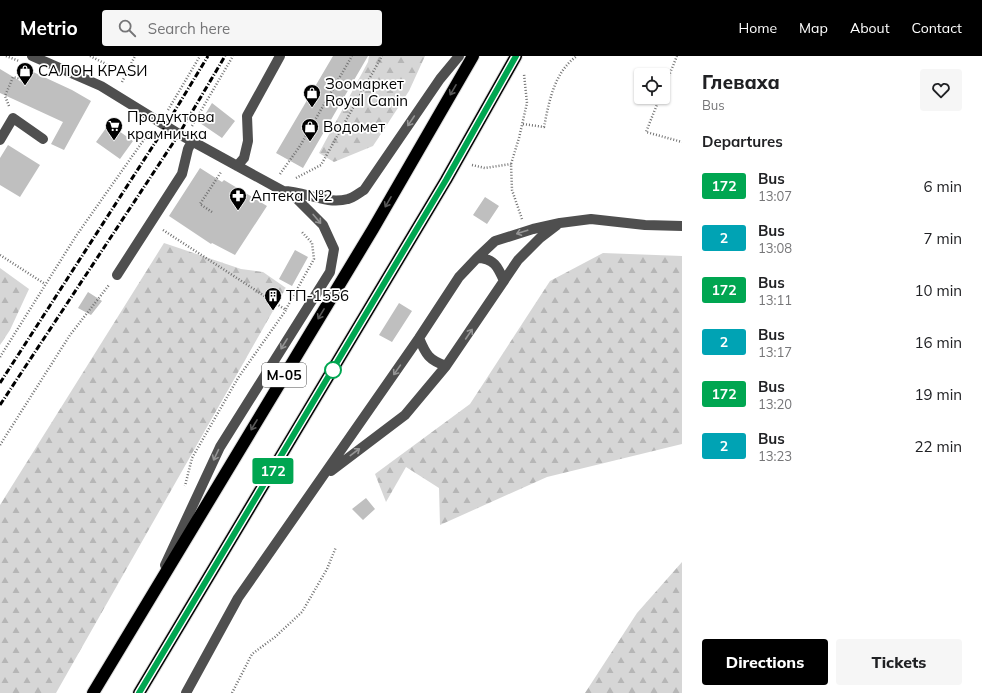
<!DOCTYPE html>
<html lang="en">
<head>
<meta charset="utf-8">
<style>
	:root { --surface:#fff; --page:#f6f6f6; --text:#202124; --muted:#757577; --accent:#000 }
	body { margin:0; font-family:Mulish,sans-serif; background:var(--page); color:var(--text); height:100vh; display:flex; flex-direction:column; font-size:15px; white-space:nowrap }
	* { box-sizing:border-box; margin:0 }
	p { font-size:13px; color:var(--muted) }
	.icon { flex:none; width:22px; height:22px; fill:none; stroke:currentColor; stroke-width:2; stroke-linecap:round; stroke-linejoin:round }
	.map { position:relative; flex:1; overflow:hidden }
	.sheet { display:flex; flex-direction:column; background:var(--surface); width:300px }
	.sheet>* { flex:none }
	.badge { padding:0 8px; border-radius:3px; font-size:14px; line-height:26px }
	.fabs { position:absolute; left:634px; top:12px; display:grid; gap:8px }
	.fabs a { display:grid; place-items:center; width:36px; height:36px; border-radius:4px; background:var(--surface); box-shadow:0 1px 3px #0004; font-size:20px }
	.map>.badge { position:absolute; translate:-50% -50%; box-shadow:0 0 0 2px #fff }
	h2 { padding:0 20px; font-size:15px; line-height:36px }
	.round { display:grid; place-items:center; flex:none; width:42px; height:42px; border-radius:4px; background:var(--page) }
	.overview { display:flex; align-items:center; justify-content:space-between; height:68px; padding:0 20px }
	h1 { font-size:19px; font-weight:800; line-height:30px }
	.primary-button { display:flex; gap:8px; margin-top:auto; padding:8px 20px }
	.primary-button a { flex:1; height:46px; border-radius:4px; background:var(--accent); color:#fff; font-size:16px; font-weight:800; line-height:46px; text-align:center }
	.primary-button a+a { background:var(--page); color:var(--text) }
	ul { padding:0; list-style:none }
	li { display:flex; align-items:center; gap:12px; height:52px; padding:0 20px }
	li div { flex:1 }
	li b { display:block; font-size:15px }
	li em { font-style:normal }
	li .badge { min-width:44px; font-weight:700; text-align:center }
	header { display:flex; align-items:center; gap:24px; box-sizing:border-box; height:56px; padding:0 20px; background:var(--accent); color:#fff }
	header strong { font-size:19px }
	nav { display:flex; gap:22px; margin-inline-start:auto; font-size:14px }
	.search { width:280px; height:36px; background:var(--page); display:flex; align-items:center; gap:10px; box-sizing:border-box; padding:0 14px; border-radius:4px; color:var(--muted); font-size:15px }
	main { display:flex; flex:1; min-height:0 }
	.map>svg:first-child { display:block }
	.forest { fill:url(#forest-firs) }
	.building { fill:#bfbfbf }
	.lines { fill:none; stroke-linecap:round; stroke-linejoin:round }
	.highway-casing { stroke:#dbdbdb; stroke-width:14 }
	.path { stroke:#717171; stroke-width:2.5; stroke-dasharray:1 2; stroke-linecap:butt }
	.minor { stroke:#4f4f4f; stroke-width:10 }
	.highway { stroke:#000; stroke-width:12 }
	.rail { stroke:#000; stroke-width:3; stroke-dasharray:6 2 1 2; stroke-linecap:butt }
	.oneway { stroke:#595959 }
	.oneway2 { stroke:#959595 }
	.line-casing { stroke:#fff; stroke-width:9 }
	.line { stroke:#00a651; stroke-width:6 }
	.stop-dot { fill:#fff; stroke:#00a651; stroke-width:2 }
	.labels { text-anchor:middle; stroke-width:3.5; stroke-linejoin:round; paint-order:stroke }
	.shield { fill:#fff; stroke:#4c4c4c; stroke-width:1 }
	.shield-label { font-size:14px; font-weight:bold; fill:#000 }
	.poi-label { font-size:15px; fill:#000; stroke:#fff; text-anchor:start }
</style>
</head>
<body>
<header>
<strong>Metrio</strong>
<div class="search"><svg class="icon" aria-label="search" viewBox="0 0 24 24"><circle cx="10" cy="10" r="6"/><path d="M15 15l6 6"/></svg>Search here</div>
<nav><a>Home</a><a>Map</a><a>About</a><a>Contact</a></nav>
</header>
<main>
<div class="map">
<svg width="682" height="637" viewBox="0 0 682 637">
	<defs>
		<pattern id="forest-firs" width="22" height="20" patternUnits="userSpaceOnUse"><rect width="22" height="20" fill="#d6d6d6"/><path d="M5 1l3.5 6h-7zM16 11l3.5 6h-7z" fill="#b6b6b6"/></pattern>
	</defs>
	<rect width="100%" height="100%" fill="#fff"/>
	<path class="forest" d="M 369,0 L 425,0 L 409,35 L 373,90 L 334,106 L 319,97 L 368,6 Z
		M 164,187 L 241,213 L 263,216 L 286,232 L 56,637 L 0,637 L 0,449 Z
		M 603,197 L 682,200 L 682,388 L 547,421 L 440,469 L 439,432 L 406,411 L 386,446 L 375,418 L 470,348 L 550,225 Z
		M 0,212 L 29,233 L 10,274 L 0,289 Z
		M 682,506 L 682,637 L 585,637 L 637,557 Z"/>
	<path class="building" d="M 333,0 L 368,0 L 303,112 L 276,97 Z
		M 0,13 L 25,28 L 31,15 L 72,34 L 91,45 L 64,94 L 51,88 L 63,66 L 0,37 Z
		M 212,47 L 235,65 L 222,82 L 200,67 Z
		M 109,68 L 133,85 L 120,103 L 96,86 Z
		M 8,89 L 40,109 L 20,141 L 0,129 L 0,102 Z
		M 200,112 L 222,126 L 224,124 L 267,150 L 235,199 L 212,187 L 211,188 L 169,160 Z
		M 485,141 L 499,150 L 487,168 L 473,159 Z
		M 295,194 L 308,201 L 292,230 L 279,223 Z
		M 88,236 L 102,245 L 91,259 L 78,252 Z
		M 399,247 L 412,255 L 392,286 L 379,279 Z
		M 366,442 L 375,453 L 363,464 L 352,453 Z"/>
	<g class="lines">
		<defs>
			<path id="highway" d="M 93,637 L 373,173 L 473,0
				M 139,637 L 446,124 L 516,0"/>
		</defs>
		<use href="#highway" class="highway-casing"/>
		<path class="path" d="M 6,0 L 19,5
			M 90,0 L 126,18
			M 122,26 L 135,0
			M 663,34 L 677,0
			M 660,41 L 646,76 L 682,86
			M 9,50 L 5,40 L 13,21 L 21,23 L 25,11
			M 168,54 L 200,0
			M 523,68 L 544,71 C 549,46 554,16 577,0
			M 192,70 L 233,0
			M 472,109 L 485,112 L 511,108 L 511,110
			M 280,118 L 300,90 L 352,0
			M 296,122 L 321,109 L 382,0
			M 212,156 L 200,148 L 221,116
			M 522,163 L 512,134 L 511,108 L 519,82 L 527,47 L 524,18
			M 163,174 L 286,254 L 238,322 L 192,402 L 185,430
			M 0,199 L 45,228
			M 286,253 L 314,203 L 312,187 L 301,175
			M 0,301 L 76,180 L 150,75
			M 0,389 L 70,279 L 109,229
			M 232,637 L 252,598 L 275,581 L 302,556 L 327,513 L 336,491"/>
		<path class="minor" d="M 32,0 L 101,30 L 179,78 L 283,135 C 305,135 325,149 348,143 C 353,142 359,137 364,134 L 440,23 L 459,0
			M 0,84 L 13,62 L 43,83
			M 237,110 L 244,102 L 248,85 L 247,60 L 280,0
			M 477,202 C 494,202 498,211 504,225
			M 117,219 L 182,118 L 188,93 L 192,85
			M 419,282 C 426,299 429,304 446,310
			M 331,415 L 405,359 L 446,310 L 518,204 L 540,182 L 557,169
			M 165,509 L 220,391 L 330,216 L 334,193 L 323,169 L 291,137
			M 186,637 L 238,542 L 419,282 L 459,221 L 477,202 L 495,185 L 533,173 L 560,167 L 591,163 L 645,169 L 682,170"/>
		<use href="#highway" class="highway"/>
		<path class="rail" d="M 0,327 L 162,76 L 208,0
			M 0,349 L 179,78 L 225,0"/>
	</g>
	<defs><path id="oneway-shaft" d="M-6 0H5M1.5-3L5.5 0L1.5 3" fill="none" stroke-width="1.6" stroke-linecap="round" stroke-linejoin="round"/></defs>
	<g class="oneway">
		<use href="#oneway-shaft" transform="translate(453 34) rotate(120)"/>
		<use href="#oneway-shaft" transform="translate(388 146) rotate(120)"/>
		<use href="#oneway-shaft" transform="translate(321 258) rotate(121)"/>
		<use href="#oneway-shaft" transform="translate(254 369) rotate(121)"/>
	</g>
	<g class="oneway2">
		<use href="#oneway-shaft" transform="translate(411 65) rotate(124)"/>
		<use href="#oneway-shaft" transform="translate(317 163) rotate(50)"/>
		<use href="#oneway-shaft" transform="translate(522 176) rotate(162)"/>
		<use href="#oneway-shaft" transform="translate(469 278) rotate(-56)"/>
		<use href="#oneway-shaft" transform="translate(284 288) rotate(122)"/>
		<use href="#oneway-shaft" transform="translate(397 314) rotate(125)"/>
		<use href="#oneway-shaft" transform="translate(355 396) rotate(-37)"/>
		<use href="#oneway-shaft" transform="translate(216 399) rotate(115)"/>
	</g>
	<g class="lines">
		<defs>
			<path id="line" d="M 139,637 L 446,124 L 516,0"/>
		</defs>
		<use href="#line" class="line-casing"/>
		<use href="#line" class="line"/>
	</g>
	<defs>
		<symbol id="shop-pin" viewBox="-11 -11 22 30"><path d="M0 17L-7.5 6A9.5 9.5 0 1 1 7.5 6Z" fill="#000" stroke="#fff"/><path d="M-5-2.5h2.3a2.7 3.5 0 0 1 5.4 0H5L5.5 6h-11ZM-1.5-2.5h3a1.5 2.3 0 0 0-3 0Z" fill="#fff"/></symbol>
		<symbol id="supermarket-pin" viewBox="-11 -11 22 30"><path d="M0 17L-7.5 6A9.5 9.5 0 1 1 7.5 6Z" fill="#000" stroke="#fff"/><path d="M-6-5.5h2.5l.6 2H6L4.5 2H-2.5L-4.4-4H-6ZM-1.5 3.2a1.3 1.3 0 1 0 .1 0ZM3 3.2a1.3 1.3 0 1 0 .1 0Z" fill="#fff"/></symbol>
		<symbol id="pharmacy-pin" viewBox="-11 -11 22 30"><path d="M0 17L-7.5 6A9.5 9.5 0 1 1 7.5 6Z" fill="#000" stroke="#fff"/><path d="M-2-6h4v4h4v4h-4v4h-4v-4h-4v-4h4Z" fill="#fff"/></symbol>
		<symbol id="building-pin" viewBox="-11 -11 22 30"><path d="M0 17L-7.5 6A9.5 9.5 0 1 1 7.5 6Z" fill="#000" stroke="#fff"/><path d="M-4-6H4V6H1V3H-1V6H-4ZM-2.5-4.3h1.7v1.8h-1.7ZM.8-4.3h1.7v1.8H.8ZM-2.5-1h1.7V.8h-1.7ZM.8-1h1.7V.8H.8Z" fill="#fff"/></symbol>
	</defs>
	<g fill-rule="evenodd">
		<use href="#shop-pin" x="15" y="5" width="20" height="27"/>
		<use href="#shop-pin" x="302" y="27" width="20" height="27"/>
		<use href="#supermarket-pin" x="104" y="60" width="20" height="27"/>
		<use href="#shop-pin" x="300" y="61" width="20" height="27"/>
		<use href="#pharmacy-pin" x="228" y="130" width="20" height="27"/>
		<use href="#building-pin" x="263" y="230" width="20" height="27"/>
	</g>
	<circle class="stop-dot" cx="333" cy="314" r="8"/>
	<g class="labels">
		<rect class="shield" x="262" y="307" width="44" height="24" rx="3"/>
		<g class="shield-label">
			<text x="284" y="324">М-05</text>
		</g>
		<g class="poi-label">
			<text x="38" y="20">САЛОН КРАSИ</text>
			<text x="325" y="33">Зоомаркет<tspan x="325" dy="17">Royal Canin</tspan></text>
			<text x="127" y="66">Продуктова<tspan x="127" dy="17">крамничка</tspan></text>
			<text x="323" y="76">Водомет</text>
			<text x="251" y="145">Аптека №2</text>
			<text x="286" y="245">ТП-1556</text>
		</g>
	</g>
</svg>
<div class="fabs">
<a><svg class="icon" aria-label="locate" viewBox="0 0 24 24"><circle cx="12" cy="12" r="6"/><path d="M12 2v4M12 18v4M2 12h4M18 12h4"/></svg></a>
</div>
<b class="badge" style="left:273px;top:415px;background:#00a651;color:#fff">172</b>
</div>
<section class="sheet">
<div class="overview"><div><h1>Глеваха</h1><p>Bus</p></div><a class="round"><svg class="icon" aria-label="heart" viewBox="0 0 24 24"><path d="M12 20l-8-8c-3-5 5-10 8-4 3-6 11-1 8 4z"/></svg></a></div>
<h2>Departures</h2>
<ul>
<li><span class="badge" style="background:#00a651;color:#fff">172</span><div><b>Bus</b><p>13:07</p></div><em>6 min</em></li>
<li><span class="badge" style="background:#00a3b4;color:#fff">2</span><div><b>Bus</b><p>13:08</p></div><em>7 min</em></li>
<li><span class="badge" style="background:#00a651;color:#fff">172</span><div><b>Bus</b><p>13:11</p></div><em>10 min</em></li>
<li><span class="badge" style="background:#00a3b4;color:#fff">2</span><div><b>Bus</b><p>13:17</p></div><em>16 min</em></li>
<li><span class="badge" style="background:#00a651;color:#fff">172</span><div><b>Bus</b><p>13:20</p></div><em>19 min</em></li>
<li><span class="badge" style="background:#00a3b4;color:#fff">2</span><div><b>Bus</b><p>13:23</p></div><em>22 min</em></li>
</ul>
<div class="primary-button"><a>Directions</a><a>Tickets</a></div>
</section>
</main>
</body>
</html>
